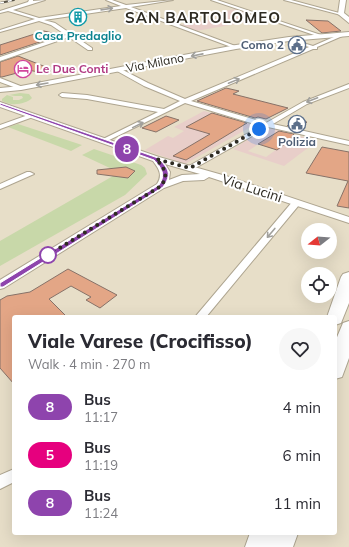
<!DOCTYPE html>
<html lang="en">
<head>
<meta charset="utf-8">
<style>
	:root { --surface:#fff; --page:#f7f7f7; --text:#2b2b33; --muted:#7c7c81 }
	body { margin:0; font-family:Mulish,sans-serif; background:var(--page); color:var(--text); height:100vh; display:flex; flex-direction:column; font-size:15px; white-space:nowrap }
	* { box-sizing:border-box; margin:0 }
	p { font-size:13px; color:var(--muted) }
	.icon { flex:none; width:22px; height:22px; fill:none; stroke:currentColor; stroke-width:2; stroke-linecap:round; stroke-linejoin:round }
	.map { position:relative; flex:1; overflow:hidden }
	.sheet { position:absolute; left:12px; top:315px; width:325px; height:220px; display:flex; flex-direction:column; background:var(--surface); border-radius:4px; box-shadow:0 4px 16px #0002 }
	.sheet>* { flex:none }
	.badge { padding:0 8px; border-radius:13px; font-size:14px; line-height:26px }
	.needle { width:26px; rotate:253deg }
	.controls { position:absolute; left:301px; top:223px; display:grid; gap:8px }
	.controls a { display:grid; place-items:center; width:36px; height:36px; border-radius:50%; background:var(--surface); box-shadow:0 4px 16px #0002; font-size:20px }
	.you { position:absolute; width:20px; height:20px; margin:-10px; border:3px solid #fff; border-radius:50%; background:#1a73e8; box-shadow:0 0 0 6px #1a73e833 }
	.map>.badge { position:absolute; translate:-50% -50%; box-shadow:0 0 0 2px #fff }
	.round { display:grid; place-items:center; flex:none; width:42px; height:42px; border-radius:21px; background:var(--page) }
	.head { display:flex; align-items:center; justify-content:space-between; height:68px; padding:0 16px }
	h1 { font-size:19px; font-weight:800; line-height:30px }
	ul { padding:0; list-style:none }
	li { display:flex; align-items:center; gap:12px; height:48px; padding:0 16px }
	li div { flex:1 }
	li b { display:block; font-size:15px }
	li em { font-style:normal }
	li .badge { min-width:44px; font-weight:700; text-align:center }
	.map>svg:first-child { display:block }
	.education { fill:#e8cec9; fill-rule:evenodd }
	.green { fill:#c8d8a9 }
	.building { fill:#e3a686; stroke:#877268 }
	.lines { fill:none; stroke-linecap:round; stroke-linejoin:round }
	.minor-casing { stroke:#aea590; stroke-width:2 }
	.tertiary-casing { stroke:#aea590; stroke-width:2 }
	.primary-casing { stroke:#aea590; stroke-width:2 }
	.minor { fill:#fff; fill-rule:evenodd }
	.tertiary { fill:#fff; fill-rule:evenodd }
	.primary { fill:#fff; fill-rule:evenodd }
	.rail-casing { stroke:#5a5549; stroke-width:2 }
	.rail { stroke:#fff; stroke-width:1.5; stroke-dasharray:4; stroke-linecap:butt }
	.oneway { stroke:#a1a09c }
	.line { fill:#8e44ad; stroke:#fff }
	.walk { stroke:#2e2b22; stroke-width:4; stroke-dasharray:0 7.2 }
	.stop-dot { fill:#fff; stroke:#8e44ad; stroke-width:2 }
	.labels { text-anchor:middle; stroke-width:4; stroke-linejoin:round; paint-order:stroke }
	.far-culture-label { font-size:12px; font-weight:bold; fill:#0d838f; stroke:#fff }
	.far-service-label { font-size:12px; font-weight:bold; fill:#4e5e75; stroke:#fff; text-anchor:end }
	.far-street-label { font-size:12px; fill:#2e2b22; stroke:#fff }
	.far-hotel-label { font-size:12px; font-weight:bold; fill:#b23c85; stroke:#fff; text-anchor:start }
	.street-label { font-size:14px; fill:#2e2b22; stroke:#fff }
	.far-district-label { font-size:15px; font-weight:bold; letter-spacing:1px; fill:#2e2b22; stroke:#fff }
</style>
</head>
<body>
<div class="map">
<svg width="349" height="547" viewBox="0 0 349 547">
	<rect width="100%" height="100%" fill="#e7dec8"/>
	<path class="education" d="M 236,9 L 265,19 L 196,31 L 179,25 L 220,18 L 210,14 Z
		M 204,111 L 254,125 L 185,164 L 145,150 L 168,136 L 173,138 L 184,131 L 174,127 Z
		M 268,127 L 317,141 L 284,166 L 233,149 ZM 275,133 L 306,142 L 297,148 L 284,144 L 266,157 L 248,151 Z"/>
	<path class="green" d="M 20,93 L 29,94 L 32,98 C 25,105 10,106 2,101 L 2,99 L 7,95 L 13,97 L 13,100 L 19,100 L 23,98 L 22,96 L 15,96 L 9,95 Z
		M 18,124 L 82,145 L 71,151 L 8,127 Z
		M 94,149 L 141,165 L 145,168 L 147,174 L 125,195 L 0,266 L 0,241 L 113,176 L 112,169 L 82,155 Z"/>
	<path class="building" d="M 306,20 L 328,21 L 341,31 L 322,33 Z
		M 44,31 L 61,35 L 0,55 L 0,45 Z
		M 18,56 L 51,69 L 49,74 L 28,70 L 2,77 L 0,77 L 0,62 Z
		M 226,88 L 239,91 L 233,94 L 288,108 L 266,119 L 258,117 L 255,118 L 197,101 Z
		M 212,113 L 247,123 L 186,160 L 173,156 L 210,134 L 186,127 Z
		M 166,116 L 179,120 L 156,132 L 142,128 Z
		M 296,120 L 307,122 L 300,129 L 287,126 Z
		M 279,131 L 294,134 L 291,138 L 293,138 L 277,150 L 258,144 Z
		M 322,147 L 349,152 L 349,208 L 337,206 L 348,181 L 306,173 Z
		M 126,167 L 135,171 L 128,178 L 97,174 L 97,170 Z
		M 68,269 L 117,295 L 100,308 L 86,300 L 91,297 L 71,286 L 49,299 L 67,317 L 14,317 L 14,384 L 0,368 L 0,300 L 7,296 L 30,292 Z"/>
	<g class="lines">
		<defs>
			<path id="minor" d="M 29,0 L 33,0 L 33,1 L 45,0 L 13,10 L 39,18 L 121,6 L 106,0 L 112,0 L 126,5 L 173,0 L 131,7 L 238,47 L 234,48 L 126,8 L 44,20 L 55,23 L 92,48 L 92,50 L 88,50 L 69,37 L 0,61 L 0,57 L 66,35 L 51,25 L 39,21 L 0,32 L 0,30 L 35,19 L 8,11 L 0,13 L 0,11 L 28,2 Z
				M 211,0 L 217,0 L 324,36 L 320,37 Z
				M 284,0 L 291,0 L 343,14 L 341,15 Z
				M 343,33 L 347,34 L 317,47 L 317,49 L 313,49 L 191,101 L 266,123 L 303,102 L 349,84 L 349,88 L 307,104 L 273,124 L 349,141 L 349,145 L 268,127 L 190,171 L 186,169 L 187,167 L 261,126 L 185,103 L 103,143 L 99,141 L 101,140 L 158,112 L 87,99 L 62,97 L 59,95 L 62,93 L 87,95 L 164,109 L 180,101 L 144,86 L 117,71 L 117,69 L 121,69 L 148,83 L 185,99 L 309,47 L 287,40 L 287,38 L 313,46 Z
				M 0,78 L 23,87 L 24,88 L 19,89 L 0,82 Z
				M 31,114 L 34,116 L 33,117 L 0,129 L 0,125 Z
				M 27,172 L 30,172 L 34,174 L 0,189 L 0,184 Z
				M 296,200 L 300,203 L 299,205 L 206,317 L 195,317 L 293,201 Z
				M 14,469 L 14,482 L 0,489 L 0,475 Z"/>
			<path id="tertiary" d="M 349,32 L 349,36 L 289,41 L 236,49 L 21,90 L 0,92 L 0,88 L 21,86 L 236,45 L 289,37 Z
				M 0,102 L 159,157 L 226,176 L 349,217 L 349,223 L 209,177 L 204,180 L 183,181 L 164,188 L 4,288 L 0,289 L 0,280 L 157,184 C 163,175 159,169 153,161 L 0,107 ZM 165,164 L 200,174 L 182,175 L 169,180 L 170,172 Z"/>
			<path id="primary" d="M 340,0 L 346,0 L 344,13 L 349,17 L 349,23 L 338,14 Z
				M 349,272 L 349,303 L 341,323 L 335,325 L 335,317 L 327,317 L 341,277 L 343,274 Z
				M 349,321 L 349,358 L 342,377 L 335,379 L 335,342 L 343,323 Z
				M 250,533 L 298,533 L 293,547 L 245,547 Z"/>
		</defs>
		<use href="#minor" class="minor-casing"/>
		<use href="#tertiary" class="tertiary-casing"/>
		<use href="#primary" class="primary-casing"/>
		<use href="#minor" class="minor"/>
		<use href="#tertiary" class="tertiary"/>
		<use href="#primary" class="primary"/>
		<defs>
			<path id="rail" d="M 0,3 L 14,0"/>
		</defs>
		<use href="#rail" class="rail-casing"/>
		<use href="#rail" class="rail"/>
	</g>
	<defs><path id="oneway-shaft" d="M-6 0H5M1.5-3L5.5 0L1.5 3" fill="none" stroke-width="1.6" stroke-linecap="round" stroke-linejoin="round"/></defs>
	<g class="oneway">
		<use href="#oneway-shaft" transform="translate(107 9) rotate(-8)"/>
		<use href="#oneway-shaft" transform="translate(197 55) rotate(169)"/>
		<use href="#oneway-shaft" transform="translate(234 81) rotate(-22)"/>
		<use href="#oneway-shaft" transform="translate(42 84) rotate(170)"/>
		<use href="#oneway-shaft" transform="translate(312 100) rotate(159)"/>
		<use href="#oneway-shaft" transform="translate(138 125) rotate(-26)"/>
		<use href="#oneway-shaft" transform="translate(271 233) rotate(130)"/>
	</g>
	<path class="line" d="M 0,103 L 158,158 C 169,169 172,174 163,187 L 3,287 L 0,287 L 0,283 L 159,185 C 166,175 162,168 154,160 L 0,105 Z"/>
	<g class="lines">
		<path class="walk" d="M 48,255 L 161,186 C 169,175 165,169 156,159 L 190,168 L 259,129"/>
	</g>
	<defs>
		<symbol id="building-ring" viewBox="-11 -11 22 22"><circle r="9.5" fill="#fff" stroke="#0f9aa8" stroke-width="1.5"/><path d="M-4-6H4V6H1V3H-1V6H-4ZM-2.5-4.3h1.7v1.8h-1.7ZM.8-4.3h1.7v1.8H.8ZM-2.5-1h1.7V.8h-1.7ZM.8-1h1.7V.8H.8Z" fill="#0f9aa8"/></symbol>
		<symbol id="civic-ring" viewBox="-11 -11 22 22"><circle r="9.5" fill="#fff" stroke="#5c6f8a" stroke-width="1.5"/><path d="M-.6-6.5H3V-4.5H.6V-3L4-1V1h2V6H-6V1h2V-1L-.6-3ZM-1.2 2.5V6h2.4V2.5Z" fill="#5c6f8a"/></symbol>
		<symbol id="hotel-ring" viewBox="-11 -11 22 22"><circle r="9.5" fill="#fff" stroke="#d1479c" stroke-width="1.5"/><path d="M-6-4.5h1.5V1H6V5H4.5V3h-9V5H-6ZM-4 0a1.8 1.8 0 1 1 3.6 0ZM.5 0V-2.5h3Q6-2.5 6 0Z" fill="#d1479c"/></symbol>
	</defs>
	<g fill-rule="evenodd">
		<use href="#building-ring" x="68" y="7" width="20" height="20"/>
		<use href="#civic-ring" x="287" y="35" width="20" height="20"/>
		<use href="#hotel-ring" x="13" y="59" width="20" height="20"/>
		<use href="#civic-ring" x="287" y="114" width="20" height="20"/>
	</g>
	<circle class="stop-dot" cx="48" cy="255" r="8"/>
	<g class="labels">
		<g class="far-culture-label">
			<text x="78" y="40">Casa Predaglio</text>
		</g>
		<g class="far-service-label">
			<text x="284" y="49">Como 2</text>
			<text x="297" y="146" text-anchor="middle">Polizia</text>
		</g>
		<g class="far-street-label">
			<text transform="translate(155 63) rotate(-11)" y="4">Via Milano</text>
		</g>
		<g class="far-hotel-label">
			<text x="36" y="73">Le Due Conti</text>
		</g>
		<g class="street-label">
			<text transform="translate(252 188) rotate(18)" y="5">Via Lucini</text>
		</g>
		<g class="far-district-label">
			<text x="203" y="23">SAN BARTOLOMEO</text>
		</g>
	</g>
</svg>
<div class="controls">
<a><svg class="needle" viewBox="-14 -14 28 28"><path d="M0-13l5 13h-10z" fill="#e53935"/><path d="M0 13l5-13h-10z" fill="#7c7c81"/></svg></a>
<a><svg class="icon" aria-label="locate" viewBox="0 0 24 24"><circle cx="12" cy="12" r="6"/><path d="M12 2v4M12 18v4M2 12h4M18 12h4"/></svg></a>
</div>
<div class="you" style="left:259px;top:129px"></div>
<b class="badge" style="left:127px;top:149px;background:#8e44ad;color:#fff">8</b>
<section class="sheet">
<div class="head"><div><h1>Viale Varese (Crocifisso)</h1><p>Walk · 4 min · 270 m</p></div><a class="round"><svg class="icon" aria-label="heart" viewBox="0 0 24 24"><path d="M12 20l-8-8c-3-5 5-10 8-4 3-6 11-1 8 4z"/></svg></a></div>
<ul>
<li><span class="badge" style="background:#8e44ad;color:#fff">8</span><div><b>Bus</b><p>11:17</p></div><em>4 min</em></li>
<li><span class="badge" style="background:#e6007e;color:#fff">5</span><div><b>Bus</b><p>11:19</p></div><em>6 min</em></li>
<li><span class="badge" style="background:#8e44ad;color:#fff">8</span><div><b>Bus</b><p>11:24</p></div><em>11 min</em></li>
</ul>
</section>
</div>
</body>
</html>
